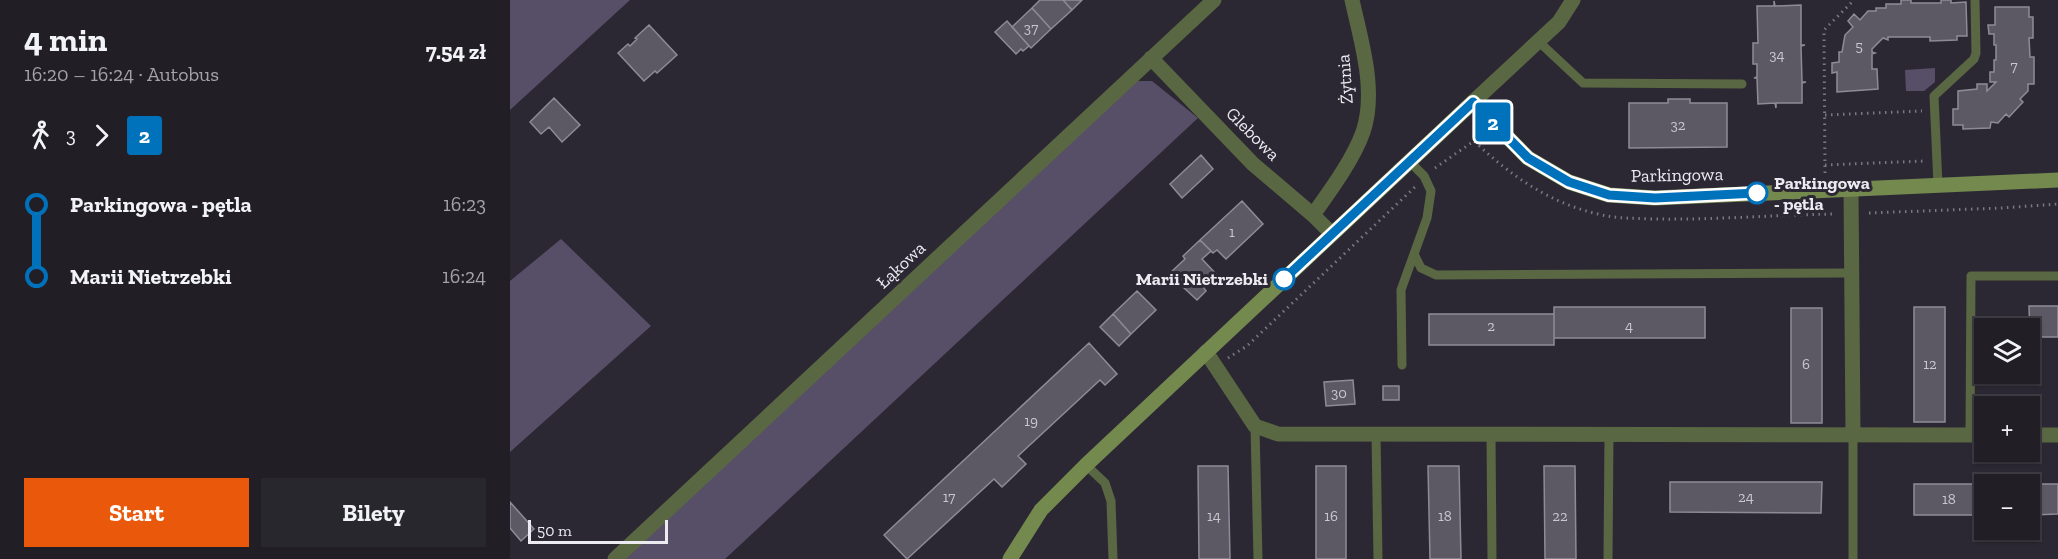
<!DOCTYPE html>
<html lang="pl">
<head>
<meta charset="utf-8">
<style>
	:root { --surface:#211e26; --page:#29272e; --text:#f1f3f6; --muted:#a2a2a7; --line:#3e3c43; --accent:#ea580c }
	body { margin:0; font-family:"Zilla Slab",serif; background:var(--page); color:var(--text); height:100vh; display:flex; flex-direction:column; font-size:22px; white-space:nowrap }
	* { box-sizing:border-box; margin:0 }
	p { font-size:20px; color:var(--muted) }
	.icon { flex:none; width:33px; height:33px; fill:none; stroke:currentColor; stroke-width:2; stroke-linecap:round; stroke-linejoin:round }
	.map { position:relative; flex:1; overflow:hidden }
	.drawer { display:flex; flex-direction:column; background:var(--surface); width:510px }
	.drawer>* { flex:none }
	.badge { padding:0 12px; border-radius:4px; font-size:21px; line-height:39px }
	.controls { position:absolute; left:1464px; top:318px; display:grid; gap:12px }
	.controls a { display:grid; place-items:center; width:66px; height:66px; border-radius:0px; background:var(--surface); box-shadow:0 2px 4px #0004,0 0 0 2px var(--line); font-size:30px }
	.scale { position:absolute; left:18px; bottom:15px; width:140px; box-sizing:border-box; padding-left:6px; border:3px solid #edebf2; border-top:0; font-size:16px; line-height:21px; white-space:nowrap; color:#edebf2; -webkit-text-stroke:4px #2c2833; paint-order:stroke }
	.map>.badge { position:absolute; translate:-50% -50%; box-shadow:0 0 0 3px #fff }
	.legs { display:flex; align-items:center; gap:9px; height:66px; padding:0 24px; font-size:20px }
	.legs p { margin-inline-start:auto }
	.head { display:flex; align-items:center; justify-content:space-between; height:102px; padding:0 24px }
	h1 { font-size:33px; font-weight:700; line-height:45px }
	.button { display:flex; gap:12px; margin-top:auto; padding:12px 24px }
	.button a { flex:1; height:69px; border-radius:0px; background:var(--accent); color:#fff; font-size:24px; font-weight:700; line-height:69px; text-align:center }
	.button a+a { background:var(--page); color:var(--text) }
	ul { padding:0 24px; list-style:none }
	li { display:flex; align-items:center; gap:21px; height:72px; font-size:22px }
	li i { display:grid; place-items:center; width:9px; height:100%; margin:0 8px; background:currentColor }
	li i::after { content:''; width:15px; height:15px; margin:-8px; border:4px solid; border-radius:50%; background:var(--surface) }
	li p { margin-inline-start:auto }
	li:first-child i { background:linear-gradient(#0000 50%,currentColor 0) }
	li:last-child i { background:linear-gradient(currentColor 50%,#0000 0) }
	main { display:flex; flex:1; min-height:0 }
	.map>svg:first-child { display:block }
	.green { fill:#574e68 }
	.building { fill:#5c5864; stroke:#8f8a98; stroke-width:1.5 }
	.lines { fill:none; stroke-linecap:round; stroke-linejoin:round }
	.path { stroke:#7b7881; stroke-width:3; stroke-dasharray:1.5 4.5; stroke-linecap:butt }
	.lane { stroke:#5a6743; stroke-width:9 }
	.street { stroke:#5a6743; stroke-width:15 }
	.secondary { stroke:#74894e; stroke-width:15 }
	.line-1-casing { stroke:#fff; stroke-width:14 }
	.line-1 { stroke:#0072bc; stroke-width:9 }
	.stop-1-dot { fill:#fff; stroke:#0072bc; stroke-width:3 }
	.labels { text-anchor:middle; stroke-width:6; stroke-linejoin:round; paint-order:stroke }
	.number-label { font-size:15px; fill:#c9c6ce }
	.street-label { font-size:18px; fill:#edebf2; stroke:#2c2833 }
	.stop-label { font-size:18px; font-weight:bold; fill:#edebf2; stroke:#2c2833; text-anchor:start }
</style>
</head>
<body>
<main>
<section class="drawer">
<div class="head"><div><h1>4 min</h1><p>16:20 – 16:24 · Autobus</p></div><b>7.54 zł</b></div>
<div class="legs"><svg class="icon" aria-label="walk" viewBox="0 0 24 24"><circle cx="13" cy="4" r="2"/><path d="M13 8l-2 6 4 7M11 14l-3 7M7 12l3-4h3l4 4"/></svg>3<svg class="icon" aria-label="forward" viewBox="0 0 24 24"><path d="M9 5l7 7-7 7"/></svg><b class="badge" style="background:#0072bc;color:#fff">2</b></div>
<ul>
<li><i style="color:#0072bc"></i><b>Parkingowa - pętla</b><p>16:23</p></li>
<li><i style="color:#0072bc"></i><b>Marii Nietrzebki</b><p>16:24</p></li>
</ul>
<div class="button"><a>Start</a><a>Bilety</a></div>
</section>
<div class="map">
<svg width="1548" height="559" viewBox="0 0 1548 559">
	<rect width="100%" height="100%" fill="#2c2833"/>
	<path class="green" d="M 0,0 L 120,0 L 0,110 Z
		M 1425,68 L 1425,82 L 1414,91 L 1396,91 L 1395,70 Z
		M 622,81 L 642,81 L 688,118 L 215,559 L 115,559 Z
		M 51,239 L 141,326 L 0,452 L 0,281 Z"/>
	<path class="building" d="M 530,0 L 553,0 L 562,10 L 541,29 L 522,8 Z
		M 553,0 L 572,0 L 562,10 Z
		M 1391,0 L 1401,0 L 1401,3 L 1431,3 L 1431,0 L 1441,0 L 1441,3 L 1456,2 L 1457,36 L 1447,36 L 1447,40 L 1420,41 L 1420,37 L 1378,37 L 1378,40 L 1373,38 L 1362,49 L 1362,52 L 1365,53 L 1362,54 L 1362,69 L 1367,69 L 1368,89 L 1327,92 L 1327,72 L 1322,73 L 1322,63 L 1329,62 L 1329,52 L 1332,52 L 1335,35 L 1343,27 L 1338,21 L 1344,14 L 1350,20 L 1358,11 L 1366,11 L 1366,8 L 1376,8 L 1376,4 L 1391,4 Z
		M 1264,1 L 1265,6 L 1291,5 L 1291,45 L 1295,45 L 1291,46 L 1292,82 L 1296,82 L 1292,83 L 1292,103 L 1266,103 L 1266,108 L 1265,103 L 1248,104 L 1247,78 L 1244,78 L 1247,77 L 1247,64 L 1243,64 L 1243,43 L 1248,43 L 1247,6 L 1264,6 Z
		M 1485,7 L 1519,7 L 1519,17 L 1523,17 L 1523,38 L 1519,38 L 1520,57 L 1524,57 L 1524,84 L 1518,84 L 1518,91 L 1510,99 L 1513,102 L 1499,117 L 1496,114 L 1488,123 L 1481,122 L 1480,128 L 1453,129 L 1453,125 L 1443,125 L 1443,109 L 1448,109 L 1448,91 L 1467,89 L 1467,84 L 1477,84 L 1477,91 L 1486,82 L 1480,82 L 1480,72 L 1484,72 L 1484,60 L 1486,60 L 1486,45 L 1484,45 L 1484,34 L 1479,34 L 1478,25 L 1485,25 Z
		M 522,8 L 541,29 L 521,48 L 502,27 Z
		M 497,21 L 519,46 L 513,51 L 511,49 L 506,54 L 485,32 Z
		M 139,25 L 167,55 L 147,73 L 145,71 L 134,81 L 108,53 L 118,44 L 120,46 L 127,39 L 125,38 Z
		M 44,98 L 70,125 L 52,142 L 39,127 L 31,134 L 20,122 Z
		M 1158,99 L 1180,99 L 1180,103 L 1217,103 L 1217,147 L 1119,148 L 1119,103 L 1158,103 Z
		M 691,155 L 703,169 L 672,198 L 660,184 Z
		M 732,201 L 753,224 L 716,259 L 707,250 L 703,253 L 690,240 Z
		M 690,240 L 701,251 L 692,259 L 707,275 L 694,288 L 696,291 L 687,300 L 659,274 L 675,259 L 673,256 Z
		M 627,291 L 646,310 L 621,334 L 603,314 Z
		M 1519,306 L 1548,306 L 1548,337 L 1520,337 Z
		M 1044,307 L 1195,307 L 1195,338 L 1044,338 Z
		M 1404,307 L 1435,307 L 1435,422 L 1404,422 Z
		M 1281,308 L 1312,308 L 1312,423 L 1281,423 Z
		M 603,314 L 621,334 L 609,346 L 590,327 Z
		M 919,314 L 1044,314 L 1044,345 L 919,345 Z
		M 579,343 L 607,374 L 595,385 L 590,380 L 508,456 L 516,464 L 492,487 L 484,479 L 397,559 L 374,535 Z
		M 843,380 L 845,404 L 816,406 L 814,382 Z
		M 873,386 L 889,386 L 889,400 L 873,400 Z
		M 688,466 L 718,466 L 720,559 L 689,559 Z
		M 806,466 L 836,466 L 836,559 L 806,559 Z
		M 918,466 L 949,466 L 951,559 L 920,559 Z
		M 1034,466 L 1065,466 L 1066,559 L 1035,559 Z
		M 1160,482 L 1312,482 L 1311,513 L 1160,512 Z
		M 1404,484 L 1548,484 L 1548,514 L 1520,515 L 1520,484 L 1474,484 L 1474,515 L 1404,515 Z
		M 0,502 L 24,529 L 11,541 L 0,528 Z"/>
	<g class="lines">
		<path class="path" d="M 1315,115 L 1412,111
			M 1315,165 L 1415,161
			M 925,168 L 964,141 C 1000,175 1039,203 1088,214 C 1107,219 1124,218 1143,219 C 1204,220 1264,215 1325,214
			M 1315,173 L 1314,30 L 1344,0
			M 1359,213 L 1491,208 L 1548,204
			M 718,358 L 737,346 L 905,187"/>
		<path class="lane" d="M 1028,41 L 1073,83 L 1232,84
			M 1428,185 L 1424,96 L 1464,59 L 1466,53 L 1465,0
			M 904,254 L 911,268 L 926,275 L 1342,273
			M 892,365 L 891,290 L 917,218 L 921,191 L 914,176 L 900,162
			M 745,426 L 748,559
			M 866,434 L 868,559
			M 981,434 L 982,559
			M 1460,434 L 1461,276 L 1548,276
			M 576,465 L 595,483 L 601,501 L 603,559
			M 1098,559 L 1099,435
			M 1343,559 L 1343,434"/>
		<path class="street" d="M 641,58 L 743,164 L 803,215 L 822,234
			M 963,102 L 1049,22 L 1063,0
			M 1341,189 L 1343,434
			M 803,215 C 820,191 843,160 853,132 C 867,91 851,41 842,0
			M 696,352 L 745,426 L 768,434 L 1474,435
			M 1520,435 L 1548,435
			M 105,559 L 704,0"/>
		<path class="secondary" d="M 500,559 L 531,510 L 576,465 L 963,102 L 1018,158 L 1059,182 L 1099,195 L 1145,198 L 1548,180"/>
	</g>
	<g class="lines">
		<defs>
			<path id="line-1" d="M 774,279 L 963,102 L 1018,158 L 1059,182 L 1099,195 L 1145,198 L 1247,193"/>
		</defs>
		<use href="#line-1" class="line-1-casing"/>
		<use href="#line-1" class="line-1"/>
	</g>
	<g class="stop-1-dot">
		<circle cx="1247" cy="193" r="10"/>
		<circle cx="774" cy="279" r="10"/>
	</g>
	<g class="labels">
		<g class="number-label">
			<text x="521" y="33">37</text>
			<text x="1349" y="51">5</text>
			<text x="1267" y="60">34</text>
			<text x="1504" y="71">7</text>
			<text x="1168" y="130">32</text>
			<text x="722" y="237">1</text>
			<text x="981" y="331">2</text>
			<text x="1119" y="331">4</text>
			<text x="1296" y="369">6</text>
			<text x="1420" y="369">12</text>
			<text x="829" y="398">30</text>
			<text x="521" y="426">19</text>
			<text x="439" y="502">17</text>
			<text x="1236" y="502">24</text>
			<text x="1439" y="504">18</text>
			<text x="704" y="521">14</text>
			<text x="821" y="521">16</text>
			<text x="935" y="521">18</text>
			<text x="1050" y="521">22</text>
		</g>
		<g class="street-label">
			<text transform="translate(835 79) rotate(-94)" y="6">Żytnia</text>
			<text transform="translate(743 134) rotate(45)" y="6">Glebowa</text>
			<text transform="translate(1167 175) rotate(-1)" y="6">Parkingowa</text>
			<text transform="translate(391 265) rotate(-43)" y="6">Łąkowa</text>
		</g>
		<g class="stop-label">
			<text x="1264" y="189">Parkingowa<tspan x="1264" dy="21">- pętla</tspan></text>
			<text x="758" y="285" text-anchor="end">Marii Nietrzebki</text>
		</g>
	</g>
</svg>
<div class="controls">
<a><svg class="icon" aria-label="layers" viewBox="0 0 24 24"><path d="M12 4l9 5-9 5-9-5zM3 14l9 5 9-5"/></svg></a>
<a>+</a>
<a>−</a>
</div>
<div class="scale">50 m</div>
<b class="badge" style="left:983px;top:122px;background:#0072bc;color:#fff">2</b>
</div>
</main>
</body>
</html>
